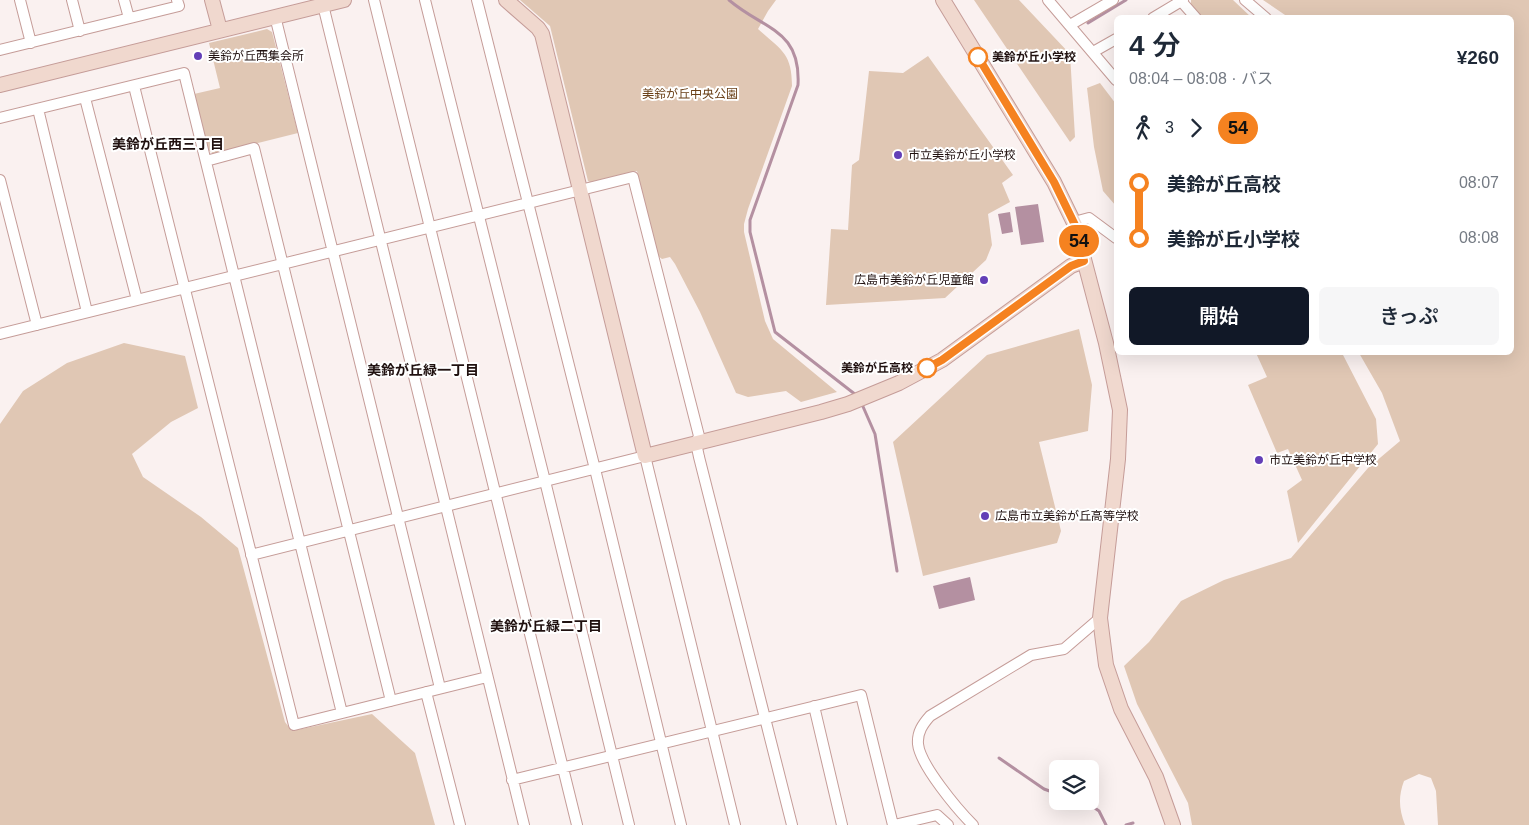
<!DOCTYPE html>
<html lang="ja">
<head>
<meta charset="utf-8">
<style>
	:root { --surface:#fff; --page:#f6f6f7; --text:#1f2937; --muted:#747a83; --accent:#111827 }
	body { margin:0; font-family:Arial,"Noto Sans JP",sans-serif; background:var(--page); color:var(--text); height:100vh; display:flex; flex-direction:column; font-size:19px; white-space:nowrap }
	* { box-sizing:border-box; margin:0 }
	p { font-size:16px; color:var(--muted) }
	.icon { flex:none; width:28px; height:28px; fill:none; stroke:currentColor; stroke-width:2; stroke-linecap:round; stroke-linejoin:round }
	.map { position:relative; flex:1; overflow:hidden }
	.drawer { position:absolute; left:1114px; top:15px; width:400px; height:340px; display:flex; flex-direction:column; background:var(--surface); border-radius:8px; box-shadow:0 5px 20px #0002 }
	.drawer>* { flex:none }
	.badge { padding:0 10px; border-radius:16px; font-size:18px; line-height:32px }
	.buttons { position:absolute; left:1049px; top:760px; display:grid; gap:10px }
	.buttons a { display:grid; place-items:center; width:50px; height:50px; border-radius:8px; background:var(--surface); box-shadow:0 5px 20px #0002; font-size:25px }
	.map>.badge { position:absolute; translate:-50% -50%; box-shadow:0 0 0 2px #fff }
	.legs { display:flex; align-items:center; gap:8px; height:55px; padding:0 15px; font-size:16px }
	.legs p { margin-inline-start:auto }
	.head { display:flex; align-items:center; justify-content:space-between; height:85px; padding:0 15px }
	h1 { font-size:28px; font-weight:600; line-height:38px }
	.cta { display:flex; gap:10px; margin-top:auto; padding:10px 15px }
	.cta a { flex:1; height:58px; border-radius:8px; background:var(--accent); color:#fff; font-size:20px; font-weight:600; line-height:58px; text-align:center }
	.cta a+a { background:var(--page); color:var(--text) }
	ul { padding:0 15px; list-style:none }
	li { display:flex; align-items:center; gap:18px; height:55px; font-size:19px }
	li i { display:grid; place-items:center; width:8px; height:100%; margin:0 6px; background:currentColor }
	li i::after { content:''; width:12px; height:12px; margin:-6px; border:4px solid; border-radius:50%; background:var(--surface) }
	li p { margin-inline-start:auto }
	li:first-child i { background:linear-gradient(#0000 50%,currentColor 0) }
	li:last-child i { background:linear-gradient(currentColor 50%,#0000 0) }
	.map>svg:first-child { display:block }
	.green { fill:#e0c7b4 }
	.water { fill:#b490a1 }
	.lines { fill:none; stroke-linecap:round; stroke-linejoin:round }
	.stream { stroke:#b490a1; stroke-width:3 }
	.street-casing { stroke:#c59c98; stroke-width:12 }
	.secondary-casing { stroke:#c59c98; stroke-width:16 }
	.street { stroke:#fff; stroke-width:10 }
	.secondary { stroke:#f0d8ce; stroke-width:14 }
	.line-1-casing { stroke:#fff; stroke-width:11 }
	.line-1 { stroke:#f58220; stroke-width:8 }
	.poi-dot { fill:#633fb7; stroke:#fff; stroke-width:2 }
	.stop-1-dot { fill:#fff; stroke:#f58220; stroke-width:2.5 }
	.labels { text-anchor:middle; stroke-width:4; stroke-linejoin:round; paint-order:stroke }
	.poi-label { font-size:12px; fill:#201110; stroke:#fff; text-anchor:start }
	.stop-label { font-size:12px; font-weight:bold; fill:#201110; stroke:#fff; text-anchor:start }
	.park-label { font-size:12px; fill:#6a4018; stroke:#fff }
	.neighbourhood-label { font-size:14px; font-weight:bold; fill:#201110; stroke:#fff }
</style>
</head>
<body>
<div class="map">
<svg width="1529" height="825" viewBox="0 0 1529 825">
	<rect width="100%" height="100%" fill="#faf1f0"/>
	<path class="green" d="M 520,0 L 776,0 L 768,11 L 758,29 C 781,50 792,53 792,86 L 748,209 L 744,224 L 744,232 L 765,321 L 773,339 L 837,392 L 801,402 L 786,391 L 748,397 L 736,393 L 700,312 L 675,264 L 670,257 L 662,259 L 658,256 L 637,171 L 590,182 L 588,181 L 550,26 Z
		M 974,0 L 1019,0 L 1070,54 L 1075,137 L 1070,142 Z
		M 1191,0 L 1233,0 L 1251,17 L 1202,17 L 1191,5 Z
		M 1263,0 L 1529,0 L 1529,825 L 1438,825 L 1436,791 L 1431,778 L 1419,774 L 1404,781 C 1398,797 1399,809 1405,825 L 1192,825 L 1188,803 L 1137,704 L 1124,666 L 1149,642 L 1181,601 L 1224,580 L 1291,558 L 1368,468 L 1400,441 L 1382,393 L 1359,353 L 1511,352 L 1511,18 L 1288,17 Z
		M 267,29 L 272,32 L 298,133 L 214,154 L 207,149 L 194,94 L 220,88 L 209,43 Z
		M 928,56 L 1013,175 L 1002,183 L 1010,202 L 988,214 L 992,245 L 986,260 L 945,298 L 826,305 L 831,229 L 848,230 L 852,165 L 859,160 L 869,71 L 903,73 Z
		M 1100,83 L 1116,104 L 1116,206 L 1103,191 L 1094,147 L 1087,88 Z
		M 1079,329 L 1092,385 L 1088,431 L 1039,442 L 1061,531 L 1057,543 L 923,576 L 893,442 L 987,355 Z
		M 124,343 L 185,356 L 198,408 L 171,422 L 132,454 L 143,477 L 201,517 L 238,548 L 285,722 L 292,731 L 372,714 L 415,753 L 435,825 L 0,825 L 0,424 L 23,391 L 67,363 Z
		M 1256,353 L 1342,353 L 1376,419 L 1378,444 L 1298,543 L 1287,491 L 1302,480 L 1288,449 L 1277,453 L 1248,385 L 1267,377 Z"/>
	<path class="water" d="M 1038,204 L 1044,242 L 1021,245 L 1015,207 Z
		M 1010,212 L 1013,232 L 1002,234 L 998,214 Z
		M 970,577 L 975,600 L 939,609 L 933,586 Z"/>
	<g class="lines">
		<path class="stream" d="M 729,0 C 764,30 801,29 798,85 L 750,220 L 750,232 L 775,332 L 856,395
			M 1088,23 L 1126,0
			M 861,402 L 875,434 L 897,571
			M 999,758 L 1044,789 L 1058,794
			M 1085,801 L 1099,811 L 1106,825
			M 1126,825 L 1133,823"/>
		<defs>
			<path id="street" d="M 20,0 L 31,43
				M 72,0 L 80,31
				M 124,0 L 129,18
				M 374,0 L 577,825
				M 425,0 L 545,481 L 629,825
				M 477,0 L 595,469 L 681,825
				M 1048,0 L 1116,80
				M 1245,0 L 1266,18
				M 1181,1 L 1196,18
				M 323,5 L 524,825
				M 275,16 L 440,688
				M 1153,18 L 1183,0
				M 1070,25 L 1113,0
				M 0,50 L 179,6 L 177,0
				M 1093,52 L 1116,39
				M 134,86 L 294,725 L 487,677
				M 85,98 L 137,300
				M 38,109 L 87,312
				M 0,118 L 184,73 L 342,713
				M 206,161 L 254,148 L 391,701
				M 0,180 L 37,325
				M 1074,222 L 1089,218 L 1116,238
				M 0,334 L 633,177 L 699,436 L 696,443 L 699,457 L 792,825
				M 251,555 L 645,456 L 735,825
				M 426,692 L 460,825
				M 814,706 L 842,825
				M 512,780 L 861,695 L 893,825
				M 894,825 L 937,815 L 948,825
				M 973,825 C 958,810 920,765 918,744 C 917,732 923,724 930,716 L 1031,655 L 1064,649 L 1100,618"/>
			<path id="secondary" d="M 212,0 L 220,30
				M 506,0 L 538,28 L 542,34 L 645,456 L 821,412 L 848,404 L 899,383 L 942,360 L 1071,266 L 1084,261
				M 943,0 L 1054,182 L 1075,225 L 1106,343 L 1120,410 L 1118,459 L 1100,618 L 1106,665 L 1121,709 L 1156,777 L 1173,825
				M 0,85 L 344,0"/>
		</defs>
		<use href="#street" class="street-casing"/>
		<use href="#secondary" class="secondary-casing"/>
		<use href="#street" class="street"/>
		<use href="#secondary" class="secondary"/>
	</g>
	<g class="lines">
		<defs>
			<path id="line-1" d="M 927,368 L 942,360 L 1071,266 L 1084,261 L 1075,225 L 1054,182 L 978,57"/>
		</defs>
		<use href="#line-1" class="line-1-casing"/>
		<use href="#line-1" class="line-1"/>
	</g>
	<g class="poi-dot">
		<circle cx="198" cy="56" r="5"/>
		<circle cx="898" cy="155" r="5"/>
		<circle cx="984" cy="280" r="5"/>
		<circle cx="1259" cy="460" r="5"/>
		<circle cx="985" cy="516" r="5"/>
	</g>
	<g class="stop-1-dot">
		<circle cx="978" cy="57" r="9"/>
		<circle cx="927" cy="368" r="9"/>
	</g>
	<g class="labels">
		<g class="poi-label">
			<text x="208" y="60">美鈴が丘西集会所</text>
			<text x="908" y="159">市立美鈴が丘小学校</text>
			<text x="974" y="284" text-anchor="end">広島市美鈴が丘児童館</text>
			<text x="1269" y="464">市立美鈴が丘中学校</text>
			<text x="995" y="520">広島市立美鈴が丘高等学校</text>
		</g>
		<g class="stop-label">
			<text x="992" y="61">美鈴が丘小学校</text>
			<text x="913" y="372" text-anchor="end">美鈴が丘高校</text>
		</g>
		<g class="park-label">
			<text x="690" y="98">美鈴が丘中央公園</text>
		</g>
		<g class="neighbourhood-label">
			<text x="168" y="149">美鈴が丘西三丁目</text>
			<text x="423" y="375">美鈴が丘緑一丁目</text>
			<text x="546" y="631">美鈴が丘緑二丁目</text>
		</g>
	</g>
</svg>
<div class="buttons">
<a><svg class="icon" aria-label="layers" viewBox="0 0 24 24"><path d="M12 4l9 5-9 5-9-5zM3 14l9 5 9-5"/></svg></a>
</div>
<b class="badge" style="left:1079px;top:241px;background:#f58220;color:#111">54</b>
<section class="drawer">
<div class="head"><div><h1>4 分</h1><p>08:04 – 08:08 · バス</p></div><b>¥260</b></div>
<div class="legs"><svg class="icon" aria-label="walk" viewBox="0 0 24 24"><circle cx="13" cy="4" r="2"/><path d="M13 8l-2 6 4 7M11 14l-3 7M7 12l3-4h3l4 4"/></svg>3<svg class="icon" aria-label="forward" viewBox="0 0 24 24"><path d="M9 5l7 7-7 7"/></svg><b class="badge" style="background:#f58220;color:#111">54</b></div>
<ul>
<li><i style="color:#f58220"></i><b>美鈴が丘高校</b><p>08:07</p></li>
<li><i style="color:#f58220"></i><b>美鈴が丘小学校</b><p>08:08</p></li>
</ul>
<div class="cta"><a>開始</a><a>きっぷ</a></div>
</section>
</div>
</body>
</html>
